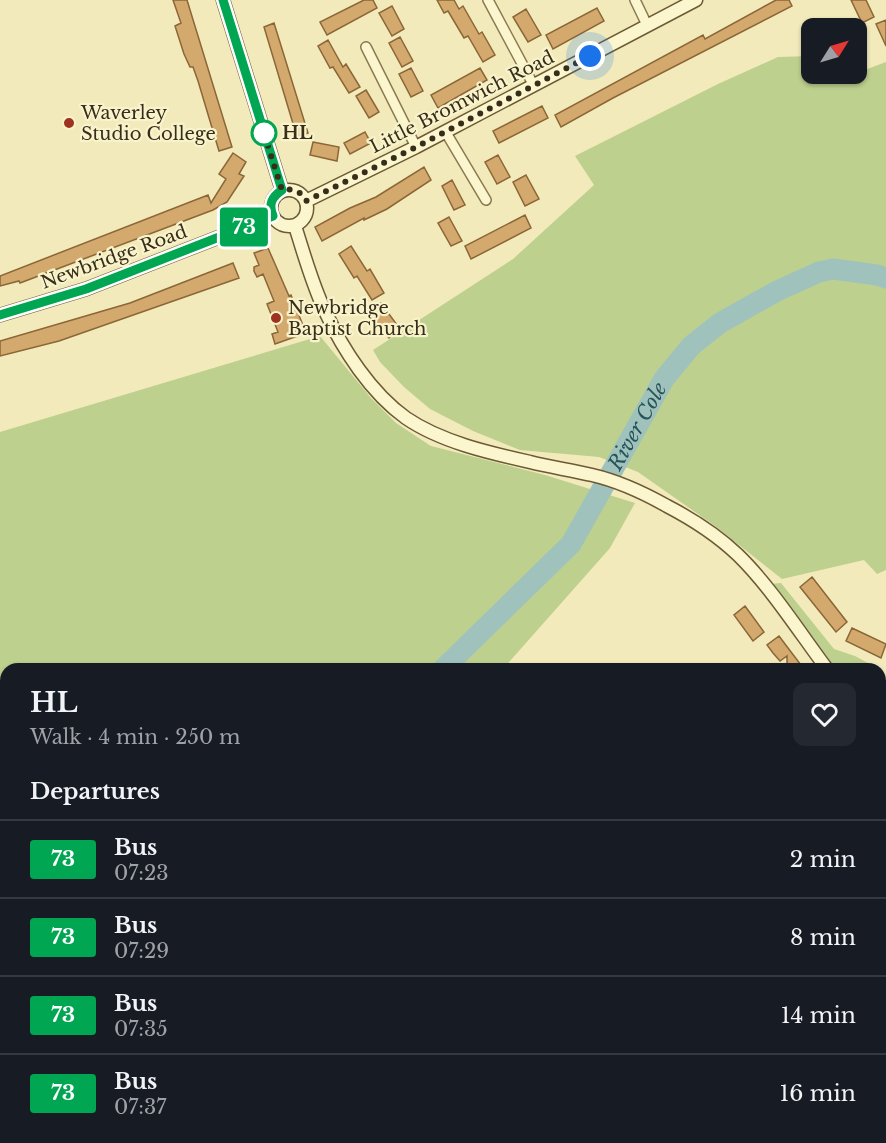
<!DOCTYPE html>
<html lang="en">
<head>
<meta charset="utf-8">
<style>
	:root { --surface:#171b24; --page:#242831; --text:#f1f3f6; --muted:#9ea1a6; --line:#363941 }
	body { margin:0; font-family:"Libre Baskerville",serif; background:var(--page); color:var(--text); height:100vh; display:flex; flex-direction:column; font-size:22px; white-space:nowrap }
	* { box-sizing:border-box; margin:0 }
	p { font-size:20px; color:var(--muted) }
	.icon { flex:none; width:33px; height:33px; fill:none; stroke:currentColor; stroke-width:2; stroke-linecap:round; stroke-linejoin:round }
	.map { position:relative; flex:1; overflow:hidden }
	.details { position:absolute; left:0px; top:663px; width:886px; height:480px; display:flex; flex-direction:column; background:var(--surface); border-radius:18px 18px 0 0; box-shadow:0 2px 4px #0004 }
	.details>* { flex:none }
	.badge { padding:0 12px; border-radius:4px; font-size:21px; line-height:39px }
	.needle { width:39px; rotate:53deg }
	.controls { position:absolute; left:801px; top:18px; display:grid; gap:12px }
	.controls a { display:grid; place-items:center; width:66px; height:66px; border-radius:12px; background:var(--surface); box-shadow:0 2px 4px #0004; font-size:30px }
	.you { position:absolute; width:30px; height:30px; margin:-15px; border:4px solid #fff; border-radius:50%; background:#1a73e8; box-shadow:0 0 0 9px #1a73e833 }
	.map>.badge { position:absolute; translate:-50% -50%; box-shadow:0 0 0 3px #fff }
	h2 { padding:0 30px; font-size:22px; line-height:54px }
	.round { display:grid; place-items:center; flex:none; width:63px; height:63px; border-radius:12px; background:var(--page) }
	.head { display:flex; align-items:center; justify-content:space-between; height:102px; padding:0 30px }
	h1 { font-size:28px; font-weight:800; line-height:45px }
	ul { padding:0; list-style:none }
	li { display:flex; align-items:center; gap:18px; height:78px; padding:0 30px; border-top:2px solid var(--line) }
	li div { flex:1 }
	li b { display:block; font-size:22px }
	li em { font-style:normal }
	li .badge { min-width:66px; font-weight:700; text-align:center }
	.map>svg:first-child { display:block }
	.green { fill:#bed08e }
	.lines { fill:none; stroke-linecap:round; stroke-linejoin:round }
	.river { stroke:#a0c2bd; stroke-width:21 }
	.building { fill:#d3a96d; stroke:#8b6637; stroke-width:1.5 }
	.street-casing { stroke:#8a7a53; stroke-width:12 }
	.secondary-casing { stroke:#6c5a37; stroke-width:15 }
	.street { stroke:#fcf6cf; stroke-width:9 }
	.secondary { stroke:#fcf6cf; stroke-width:12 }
	.line-casing { stroke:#fff; stroke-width:14 }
	.line { stroke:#00a651; stroke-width:9 }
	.walk { stroke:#382d1a; stroke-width:6; stroke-dasharray:0 10.8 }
	.poi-dot { fill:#9e321e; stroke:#f8f3cb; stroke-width:2 }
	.stop-dot { fill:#fff; stroke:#00a651; stroke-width:3 }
	.labels { text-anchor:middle; stroke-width:4.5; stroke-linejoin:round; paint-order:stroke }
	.street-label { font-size:18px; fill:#382d1a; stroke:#f8f3cb }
	.poi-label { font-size:18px; fill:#382d1a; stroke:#f8f3cb; text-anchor:start }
	.stop-label { font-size:18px; font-weight:bold; fill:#382d1a; stroke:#f8f3cb; text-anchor:start }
	.water-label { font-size:20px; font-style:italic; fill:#285459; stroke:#f8f3cb }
</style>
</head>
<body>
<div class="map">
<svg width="886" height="1143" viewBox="0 0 886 1143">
	<rect width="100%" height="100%" fill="#f2eabb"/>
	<path class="green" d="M 811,56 L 812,74 L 856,74 L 857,69 L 862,71 L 886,62 L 886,570 L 877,574 L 864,560 L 782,579 L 715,526 L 638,472 L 599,457 L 520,450 L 473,431 L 430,409 L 404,387 L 380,362 L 373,350 L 513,259 L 594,185 L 575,156 L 718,84 L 778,57 Z
		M 320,336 L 371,398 L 396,423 L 431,446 L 545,475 L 635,503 L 610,548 L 503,669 L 6,669 L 6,765 L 0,764 L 0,432 Z
		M 781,583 L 834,649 L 855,656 L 879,669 L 836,669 L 770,584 Z
		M 886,699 L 886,740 L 881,733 L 880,702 Z"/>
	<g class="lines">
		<g class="river">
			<path id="s1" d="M 443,669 L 571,544 L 664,379 L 691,346 L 720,323 L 777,291 L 819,272 L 833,269 L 877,275 L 886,278"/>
			<path d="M 0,734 L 6,736"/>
		</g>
	</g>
	<path class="building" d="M 173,0 L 187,0 L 232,147 L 219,151 L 198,81 L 193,67 L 190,67 L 184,54 L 175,26 L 181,23 Z
		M 364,0 L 373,0 L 377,8 L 327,35 L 320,22 Z
		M 437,0 L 454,0 L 459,9 L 463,6 L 479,34 L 482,32 L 495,55 L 483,62 L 468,36 L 464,38 L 448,11 L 444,13 Z
		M 776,0 L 789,0 L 792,6 L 613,98 L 561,127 L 555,115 L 703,35 L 705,39 Z
		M 851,0 L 866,0 L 874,17 L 862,23 Z
		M 392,6 L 404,29 L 392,36 L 379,13 Z
		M 597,8 L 604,21 L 553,49 L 546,35 Z
		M 526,9 L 541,35 L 528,42 L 513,17 Z
		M 886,20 L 886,46 L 876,24 Z
		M 274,23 L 308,133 L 297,137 L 264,27 Z
		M 400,37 L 413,61 L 402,67 L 389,43 Z
		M 328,40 L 343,67 L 346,64 L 360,87 L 349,93 L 333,67 L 330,68 L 318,46 Z
		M 411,68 L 423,91 L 411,97 L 399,74 Z
		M 480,68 L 487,80 L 438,108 L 431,95 Z
		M 366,90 L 379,112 L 369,118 L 356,96 Z
		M 542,106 L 548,118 L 499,143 L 493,131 Z
		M 365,132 L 371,143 L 350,154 L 344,143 Z
		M 313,142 L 339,147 L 337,161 L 310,155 Z
		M 233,153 L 246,162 L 239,174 L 244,176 L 227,202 L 213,210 L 20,283 L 19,281 L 0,286 L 0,276 L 208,195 L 211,203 L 226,179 L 219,174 Z
		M 498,155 L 510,177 L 497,184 L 485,162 Z
		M 424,167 L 431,180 L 387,209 L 364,220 L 364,218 L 322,241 L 315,227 L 350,208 L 376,197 Z
		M 526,175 L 539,199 L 525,206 L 513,182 Z
		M 452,180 L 465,205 L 454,210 L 442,186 Z
		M 525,215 L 531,228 L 471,259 L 465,246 Z
		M 449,217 L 462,241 L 451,246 L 438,223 Z
		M 351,246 L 367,271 L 370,269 L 384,293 L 372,300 L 357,276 L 354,278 L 339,254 Z
		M 268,248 L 289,296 L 291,295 L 306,333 L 275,344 L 272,334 L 278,332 L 267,304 L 274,301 L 263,274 L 257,277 L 254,271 L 254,267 L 259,265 L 254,253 Z
		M 233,263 L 239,278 L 59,341 L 0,356 L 0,341 L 130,303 Z
		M 381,303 L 400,329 L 389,338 L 369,312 Z
		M 812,577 L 847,622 L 836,632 L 800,587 Z
		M 745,606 L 764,632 L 753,641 L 734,615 Z
		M 852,628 L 886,644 L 881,658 L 846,641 Z
		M 779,636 L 785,644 L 804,669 L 787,669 L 787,656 L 780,661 L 773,653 L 767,645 Z"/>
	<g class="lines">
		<defs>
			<path id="street" d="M 488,0 L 534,86
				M 635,0 L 647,25
				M 366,47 L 416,147
				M 445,131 L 486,200
				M 880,689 L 886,686
				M 0,881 L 6,881
				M 0,974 L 6,974
				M 95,1137 L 99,1143
				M 720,1137 L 723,1143
				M 593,1143 L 610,1137"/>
			<path id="secondary" d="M 223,0 L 282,190
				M271 208a18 18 0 1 1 36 0a18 18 0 1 1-36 0Z
				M 306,201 L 416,147 L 696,0
				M 295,226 C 304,254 312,284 325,311 C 343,350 371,393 406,418 C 441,442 490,453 530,462 C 550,467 571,470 592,475 C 618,481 644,493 667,506 C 692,519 717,535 738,555 C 770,586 800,633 827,669
				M 0,315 L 86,289 L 273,216
				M 880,743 L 886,751
				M 880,909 L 886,908
				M 239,1143 L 250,1137"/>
		</defs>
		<use href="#street" class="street-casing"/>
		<use href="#secondary" class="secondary-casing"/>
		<use href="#street" class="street"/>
		<use href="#secondary" class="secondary"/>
	</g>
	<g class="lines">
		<defs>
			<path id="line" d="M 0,315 L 86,289 L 273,216 C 268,204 272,197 282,190 L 223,0"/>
		</defs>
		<use href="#line" class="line-casing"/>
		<use href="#line" class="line"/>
		<path class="walk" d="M 264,133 L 261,124 L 282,190 C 293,188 301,191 306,201 L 416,147 L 590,56"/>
	</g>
	<g class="poi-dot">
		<circle cx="69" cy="123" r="6"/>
		<circle cx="276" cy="318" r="6"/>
	</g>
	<circle class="stop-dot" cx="264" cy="133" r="12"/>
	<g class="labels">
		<g class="street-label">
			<text transform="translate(462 102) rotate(-27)" y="6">Little Bromwich Road</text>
			<text transform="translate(114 257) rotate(-20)" y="6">Newbridge Road</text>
		</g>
		<g class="poi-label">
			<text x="81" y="119">Waverley<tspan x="81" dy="21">Studio College</tspan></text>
			<text x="288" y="314">Newbridge<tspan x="288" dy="21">Baptist Church</tspan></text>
		</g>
		<g class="stop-label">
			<text x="282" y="139">HL</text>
		</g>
		<g class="water-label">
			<text dy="7" stroke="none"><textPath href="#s1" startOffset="314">River Cole</textPath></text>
		</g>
	</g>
</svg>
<div class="controls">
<a><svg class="needle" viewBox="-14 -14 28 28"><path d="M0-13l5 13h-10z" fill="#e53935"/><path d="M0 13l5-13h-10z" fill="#9ea1a6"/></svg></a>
</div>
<div class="you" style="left:590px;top:56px"></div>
<b class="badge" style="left:244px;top:227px;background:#00a651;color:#fff">73</b>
<section class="details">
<div class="head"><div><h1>HL</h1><p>Walk · 4 min · 250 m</p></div><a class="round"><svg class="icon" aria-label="heart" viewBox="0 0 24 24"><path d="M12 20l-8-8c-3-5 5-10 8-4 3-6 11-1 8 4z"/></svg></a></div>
<h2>Departures</h2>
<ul>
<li><span class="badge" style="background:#00a651;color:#fff">73</span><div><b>Bus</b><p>07:23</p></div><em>2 min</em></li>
<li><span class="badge" style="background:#00a651;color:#fff">73</span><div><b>Bus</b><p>07:29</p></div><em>8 min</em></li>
<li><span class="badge" style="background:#00a651;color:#fff">73</span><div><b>Bus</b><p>07:35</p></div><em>14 min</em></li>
<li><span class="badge" style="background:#00a651;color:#fff">73</span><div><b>Bus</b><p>07:37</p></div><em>16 min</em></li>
</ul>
</section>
</div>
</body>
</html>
